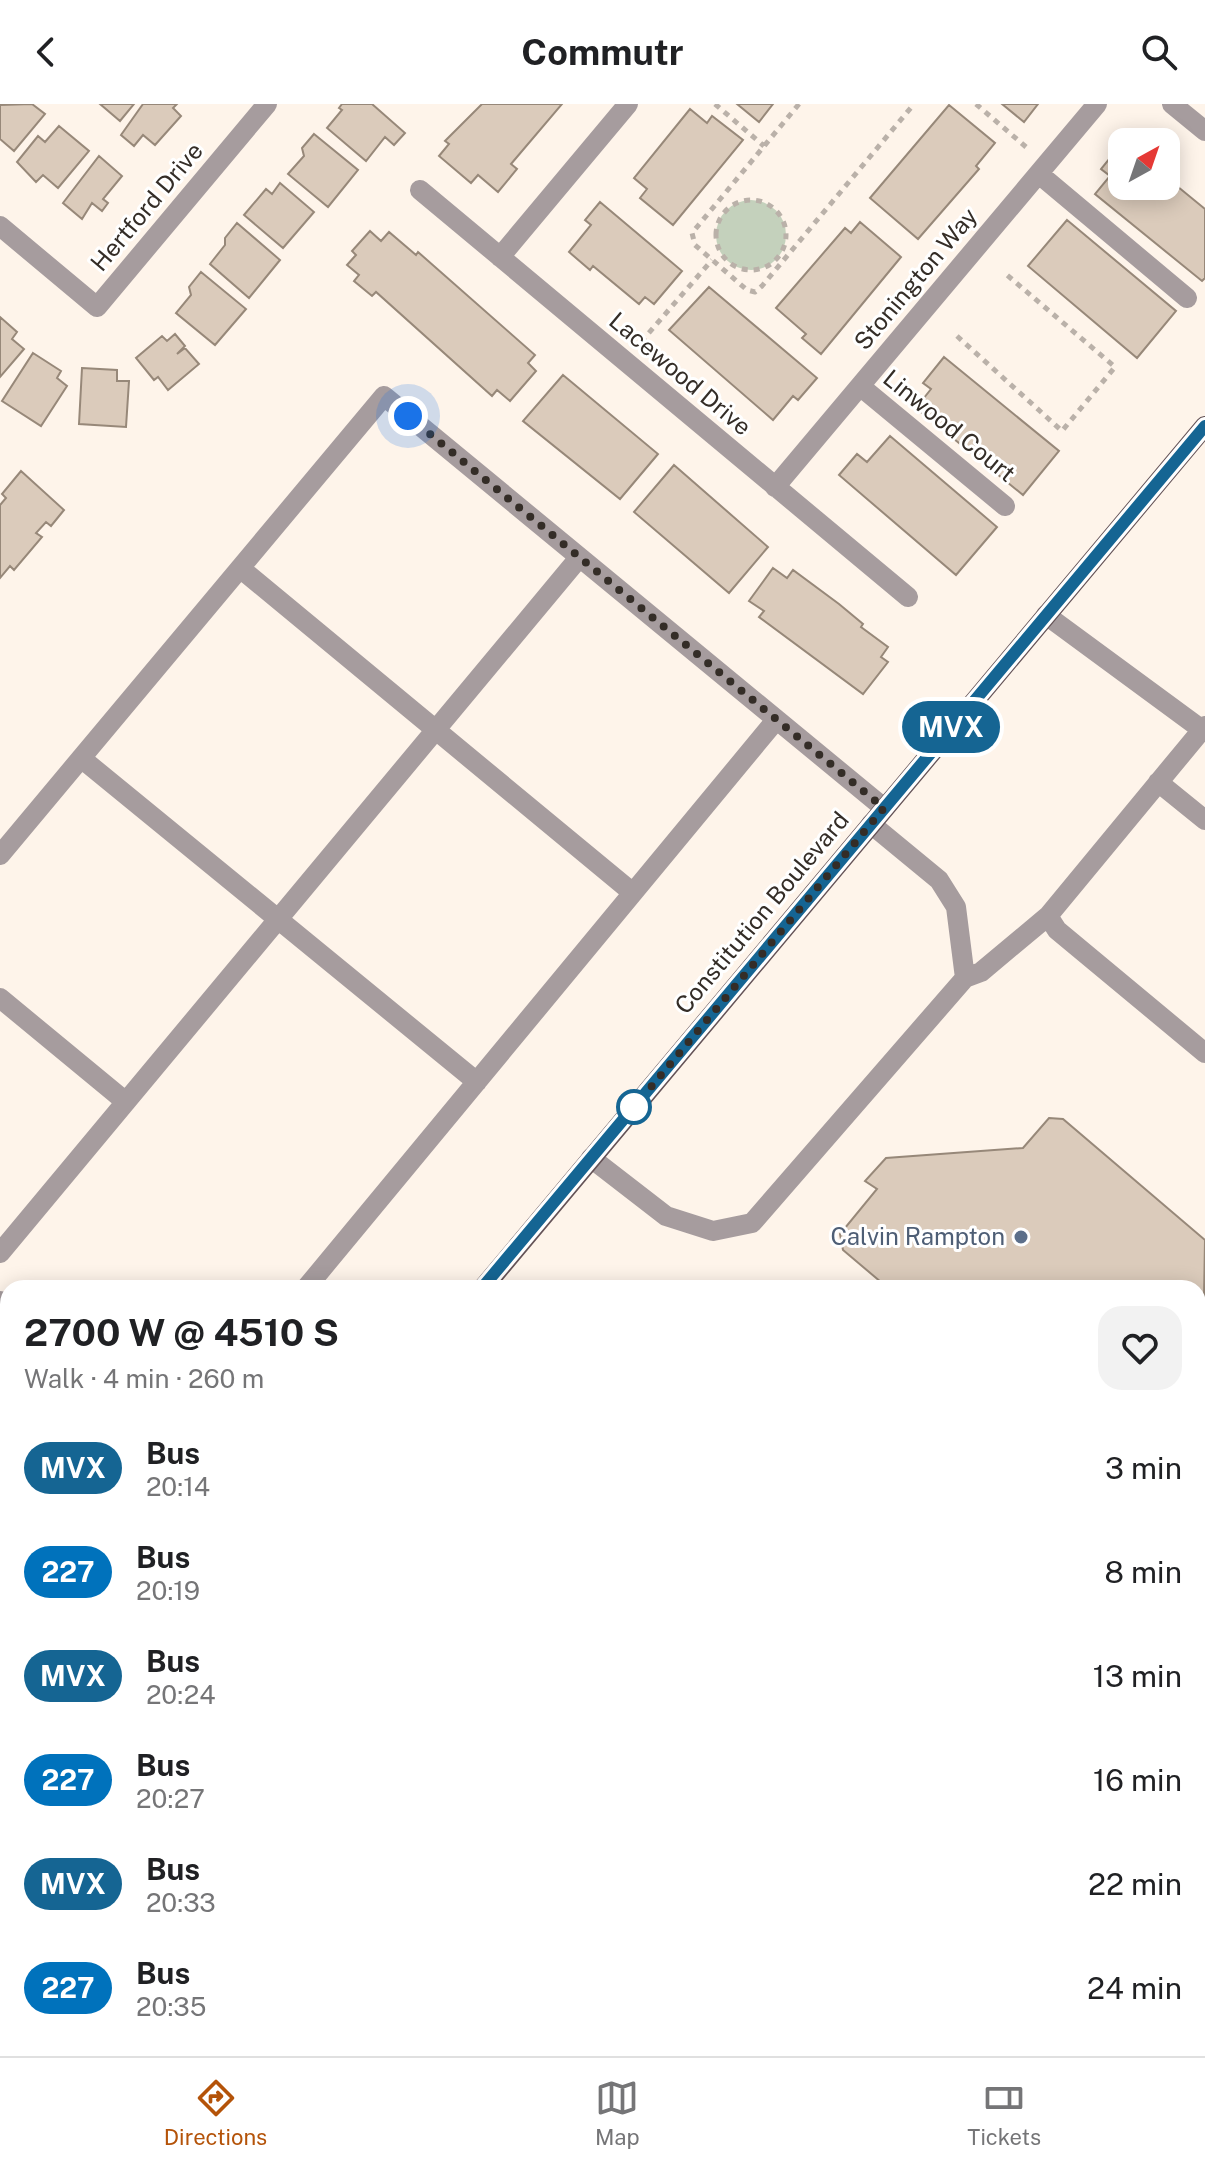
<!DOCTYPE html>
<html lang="en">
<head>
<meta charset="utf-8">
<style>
	:root { --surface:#fff; --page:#f2f2f2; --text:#202124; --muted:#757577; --line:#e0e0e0; --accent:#b45309 }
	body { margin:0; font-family:"Public Sans",sans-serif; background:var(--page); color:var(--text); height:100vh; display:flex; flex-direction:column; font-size:30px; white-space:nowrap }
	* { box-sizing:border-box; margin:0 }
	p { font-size:26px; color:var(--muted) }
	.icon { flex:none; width:44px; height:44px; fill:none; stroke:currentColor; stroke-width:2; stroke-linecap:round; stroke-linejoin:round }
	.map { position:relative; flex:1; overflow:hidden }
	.drawer { position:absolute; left:0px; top:1176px; width:1206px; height:776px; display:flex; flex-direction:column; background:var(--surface); border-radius:24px 24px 0 0; box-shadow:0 4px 20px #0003 }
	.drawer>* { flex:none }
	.badge { padding:0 16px; border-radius:26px; font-size:28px; line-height:52px }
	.needle { width:52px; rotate:40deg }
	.controls { position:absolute; left:1108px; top:24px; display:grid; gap:16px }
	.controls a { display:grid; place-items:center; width:72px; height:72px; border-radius:16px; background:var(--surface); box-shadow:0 4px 20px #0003; font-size:40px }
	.you { position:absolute; width:40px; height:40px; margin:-20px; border:6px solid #fff; border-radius:50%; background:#1a73e8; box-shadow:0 0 0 12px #1a73e833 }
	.map>.badge { position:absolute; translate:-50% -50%; box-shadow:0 0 0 4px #fff }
	.round { display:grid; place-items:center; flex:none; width:84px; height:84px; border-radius:24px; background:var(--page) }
	.headline { display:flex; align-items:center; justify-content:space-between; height:136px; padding:0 24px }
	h1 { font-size:38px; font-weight:700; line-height:60px }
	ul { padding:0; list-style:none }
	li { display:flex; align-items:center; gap:24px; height:104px; padding:0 24px }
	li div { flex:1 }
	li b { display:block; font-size:30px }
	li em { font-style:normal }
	li .badge { min-width:88px; font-weight:700; text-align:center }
	header { display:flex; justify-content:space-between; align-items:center; height:104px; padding:0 24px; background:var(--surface); font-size:36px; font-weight:700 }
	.dock { display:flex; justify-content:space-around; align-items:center; height:112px; border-top:2px solid var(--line); background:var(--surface); font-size:22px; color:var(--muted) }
	.dock a { display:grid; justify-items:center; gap:4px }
	.dock .current { color:var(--accent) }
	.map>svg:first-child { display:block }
	.green { fill:#c4d1bc }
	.building { fill:#dbcbbb; stroke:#978879; stroke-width:2 }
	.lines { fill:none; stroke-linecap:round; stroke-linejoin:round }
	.path { stroke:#bab1a9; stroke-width:5; stroke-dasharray:6 6; stroke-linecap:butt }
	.minor { stroke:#a69c9e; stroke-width:20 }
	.major { stroke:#645357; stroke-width:20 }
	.line-casing { stroke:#fff; stroke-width:18 }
	.line { stroke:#156593; stroke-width:12 }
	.walk { stroke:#342d27; stroke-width:8; stroke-dasharray:0 14.4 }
	.stop-dot { fill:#fff; stroke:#156593; stroke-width:4 }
	.service-dot { fill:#5c6f8a; stroke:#fff; stroke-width:3 }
	.labels { text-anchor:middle; stroke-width:6; stroke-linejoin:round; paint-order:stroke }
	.street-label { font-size:24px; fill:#342d27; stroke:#fff }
	.service-label { font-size:24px; fill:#4e5e75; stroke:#fff; text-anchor:end }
</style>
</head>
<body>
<header><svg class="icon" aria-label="back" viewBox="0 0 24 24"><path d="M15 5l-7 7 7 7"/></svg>Commutr<svg class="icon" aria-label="search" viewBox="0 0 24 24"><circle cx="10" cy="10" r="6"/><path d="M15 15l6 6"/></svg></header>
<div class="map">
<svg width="1205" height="1952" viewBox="0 0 1205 1952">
	<rect width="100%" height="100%" fill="#fef4ea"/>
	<path class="green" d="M716 131a35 35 0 1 1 70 0a35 35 0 1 1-70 0Z"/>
	<path class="building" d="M 32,0 L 45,10 L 14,47 L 0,35 L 0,1 Z
		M 100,0 L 134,0 L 120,17 Z
		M 143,0 L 177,0 L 173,4 L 181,12 L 155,41 L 143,31 L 134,42 L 121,31 Z
		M 342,0 L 372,0 L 405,29 L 394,41 L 385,33 L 366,57 L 327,24 L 342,6 L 339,4 Z
		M 482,0 L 562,0 L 511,60 L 517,65 L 498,88 L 478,71 L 471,79 L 439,52 L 449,40 L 445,37 Z
		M 737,0 L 773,0 L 759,18 Z
		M 1002,0 L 1038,0 L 1024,18 Z
		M 949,1 L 995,39 L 976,62 L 979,65 L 918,135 L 870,94 Z
		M 690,5 L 707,19 L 712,12 L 743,36 L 673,121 L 640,94 L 647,85 L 634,74 Z
		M 59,22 L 89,47 L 58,84 L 43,71 L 36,78 L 17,58 L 38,32 L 45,38 Z
		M 314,30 L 358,66 L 328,103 L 288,70 L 304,52 L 302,44 Z
		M 1122,39 L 1122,82 L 1166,82 L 1166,73 L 1205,105 L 1205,174 L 1202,177 L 1095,90 L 1110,72 L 1101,65 Z
		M 99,52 L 122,72 L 103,95 L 108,99 L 102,107 L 92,99 L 82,115 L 63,99 Z
		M 280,79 L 314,108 L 283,144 L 244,111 L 266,85 L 272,90 Z
		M 600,98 L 682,167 L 654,200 L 645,193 L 639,200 L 593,162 L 590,166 L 569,148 L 591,121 L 585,116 Z
		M 1067,116 L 1176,207 L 1137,254 L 1028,162 Z
		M 860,118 L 901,153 L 821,250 L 802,234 L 806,230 L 776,204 L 845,124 L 851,129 Z
		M 237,119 L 280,156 L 249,194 L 210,160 L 225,141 L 225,134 Z
		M 370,127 L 381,137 L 389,128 L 416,151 L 418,148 L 535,251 L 528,259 L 536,267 L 510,297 L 497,286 L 492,292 L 376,188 L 372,192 L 354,177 L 359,171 L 347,161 L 356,151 L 352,147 Z
		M 201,168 L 246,205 L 215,241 L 176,209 L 191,191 L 189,183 Z
		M 709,183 L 817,274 L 798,296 L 793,292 L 773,316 L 669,226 Z
		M 0,213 L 17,228 L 12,235 L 24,245 L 0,273 Z
		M 175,230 L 185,242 L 177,250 L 185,244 L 199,260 L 168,286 L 158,273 L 154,276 L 136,254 L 162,232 L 167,237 Z
		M 33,249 L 61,267 L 57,274 L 67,282 L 41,322 L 2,297 Z
		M 944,253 L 1059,347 L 1023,391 L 916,304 L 931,285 L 923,279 Z
		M 82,264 L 117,266 L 117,277 L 129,277 L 126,323 L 79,320 Z
		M 563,271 L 658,350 L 620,395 L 523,317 Z
		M 890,332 L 997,423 L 956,471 L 839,371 L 857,350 L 867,358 Z
		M 674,361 L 768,443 L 729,489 L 634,408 Z
		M 21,367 L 64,406 L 51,422 L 46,418 L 36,429 L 42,433 L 14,466 L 10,462 L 0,474 L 0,401 L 6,394 L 2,390 Z
		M 773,464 L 787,474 L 793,466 L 839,500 L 863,520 L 861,523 L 888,543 L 881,553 L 888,558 L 863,590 L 759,513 L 764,507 L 749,497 Z
		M 1049,1014 L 1063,1015 L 1205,1136 L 1203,1250 L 1198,1251 L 1198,1184 L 888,1184 L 843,1146 L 840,1130 L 877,1085 L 865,1077 L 886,1054 L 1023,1044 Z
		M 1198,1290 L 1203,1366 L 1198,1371 Z
		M 1205,1467 L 1205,1554 L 1198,1548 L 1198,1475 Z
		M 393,1944 L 685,1944 L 687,1946 L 681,1952 L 387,1952 Z"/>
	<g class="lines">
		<path class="path" d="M 715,0 L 764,42
			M 799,0 L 692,129 L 695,141 L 747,186 L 755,188 L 762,182 L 914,0
			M 976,0 L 1026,43
			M716 131a35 35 0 1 1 70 0a35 35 0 1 1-70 0Z
			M 957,232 L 1062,327 L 1115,263 L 1007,171
			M 641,238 L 712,156"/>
		<path class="minor" d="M 1172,0 L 1205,27
			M 1039,70 L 1187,194
			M 420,86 L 908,493
			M 0,122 L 97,203 L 267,0
			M 500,153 L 628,0
			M 860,282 L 1005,402
			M 775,383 L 1097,0
			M 240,464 L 633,789
			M 1046,511 L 1205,628
			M 81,654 L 477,978
			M 1158,678 L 1205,716
			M 0,751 L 384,292 L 884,704
			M 1048,812 L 1057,826 L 1205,949
			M 965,874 L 981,868 L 1048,812 L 1205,622
			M 0,894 L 126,998
			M 591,1054 L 666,1112 L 713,1127 L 752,1119 L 965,874 L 956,803 L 939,776 L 871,720
			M 0,1149 L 578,455
			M 306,1184 L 776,616
			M 0,1197 L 8,1204
			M 0,1513 L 8,1520
			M 0,1713 L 8,1719
			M 0,1899 L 8,1889
			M 0,1910 L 8,1917
			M 40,1944 L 50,1952
			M 330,1944 L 331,1952
			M 709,1944 L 718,1952
			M 1197,1944 L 1205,1950
			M 166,1952 L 177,1944"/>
		<path class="major" d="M 483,1184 L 1205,322
			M 0,1753 L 8,1743"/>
	</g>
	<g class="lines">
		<defs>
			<path id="line" d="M 482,1184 L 1205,322"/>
		</defs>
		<use href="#line" class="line-casing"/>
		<use href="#line" class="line"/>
		<path class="walk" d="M 408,312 L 884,704 L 631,1007 L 634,1003"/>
	</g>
	<circle class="stop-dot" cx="634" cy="1003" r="16"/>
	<circle class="service-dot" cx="1021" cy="1133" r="8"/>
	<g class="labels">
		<g class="street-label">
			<text transform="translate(147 103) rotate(-50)" y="8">Hertford Drive</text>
			<text transform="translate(916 175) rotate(-50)" y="8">Stonington Way</text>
			<text transform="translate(680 270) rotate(40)" y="8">Lacewood Drive</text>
			<text transform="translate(949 322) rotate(39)" y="8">Linwood Court</text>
			<text transform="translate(762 809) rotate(-50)" y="8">Constitution Boulevard</text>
		</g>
		<g class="service-label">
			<text x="1005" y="1141">Calvin Rampton</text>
		</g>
	</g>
</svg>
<div class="controls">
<a><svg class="needle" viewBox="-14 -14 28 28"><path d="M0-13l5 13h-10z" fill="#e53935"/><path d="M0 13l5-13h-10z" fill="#757577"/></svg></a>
</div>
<div class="you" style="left:408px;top:312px"></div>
<b class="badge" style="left:951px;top:623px;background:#156593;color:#fff">MVX</b>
<section class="drawer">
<div class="headline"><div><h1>2700 W @ 4510 S</h1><p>Walk · 4 min · 260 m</p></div><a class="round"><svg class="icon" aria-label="heart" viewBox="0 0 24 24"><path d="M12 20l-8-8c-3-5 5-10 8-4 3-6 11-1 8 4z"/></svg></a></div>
<ul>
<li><span class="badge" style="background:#156593;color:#fff">MVX</span><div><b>Bus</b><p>20:14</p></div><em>3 min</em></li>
<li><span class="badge" style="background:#0072bc;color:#fff">227</span><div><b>Bus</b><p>20:19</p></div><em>8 min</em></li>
<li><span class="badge" style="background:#156593;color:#fff">MVX</span><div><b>Bus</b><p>20:24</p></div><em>13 min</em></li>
<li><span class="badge" style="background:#0072bc;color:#fff">227</span><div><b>Bus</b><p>20:27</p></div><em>16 min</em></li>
<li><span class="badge" style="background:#156593;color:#fff">MVX</span><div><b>Bus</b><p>20:33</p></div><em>22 min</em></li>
<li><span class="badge" style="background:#0072bc;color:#fff">227</span><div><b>Bus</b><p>20:35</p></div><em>24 min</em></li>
</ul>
</section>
</div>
<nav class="dock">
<a class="current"><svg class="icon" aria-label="directions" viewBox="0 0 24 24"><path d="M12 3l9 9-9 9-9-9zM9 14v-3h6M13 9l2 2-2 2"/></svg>Directions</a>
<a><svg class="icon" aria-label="map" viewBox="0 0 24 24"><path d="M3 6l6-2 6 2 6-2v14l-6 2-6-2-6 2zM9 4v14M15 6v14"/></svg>Map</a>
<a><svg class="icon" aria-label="tickets" viewBox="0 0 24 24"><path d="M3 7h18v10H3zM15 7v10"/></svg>Tickets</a>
</nav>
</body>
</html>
